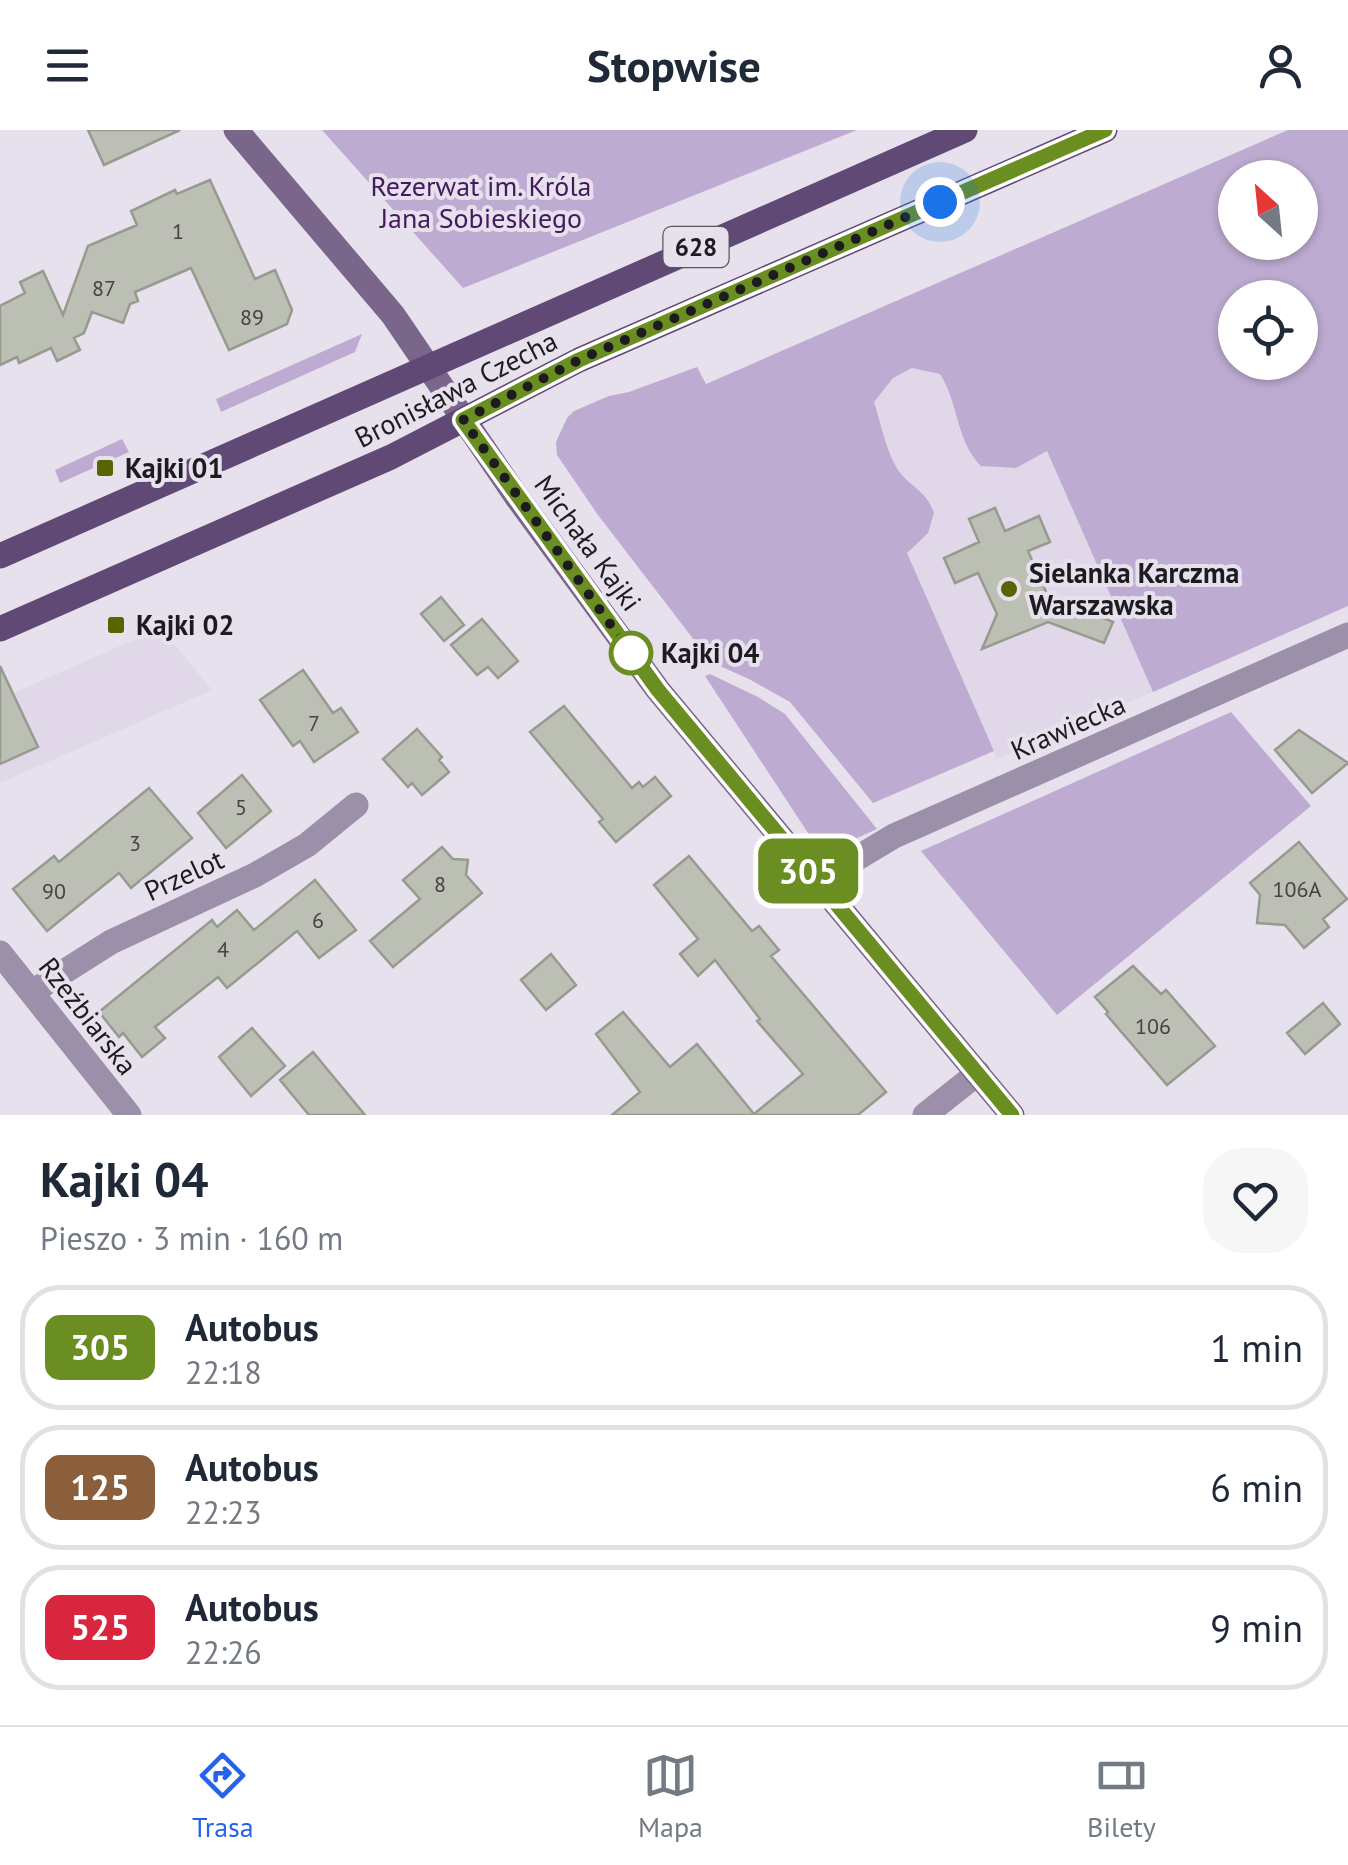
<!DOCTYPE html>
<html lang="pl">
<head>
<meta charset="utf-8">
<style>
	:root { --surface:#fff; --page:#f6f6f7; --text:#1f2937; --muted:#747a83; --line:#e0e1e3; --accent:#2563eb }
	body { margin:0; font-family:"PT Sans",sans-serif; background:var(--page); color:var(--text); height:100vh; display:flex; flex-direction:column; font-size:38px; white-space:nowrap }
	* { box-sizing:border-box; margin:0 }
	p { font-size:32px; color:var(--muted) }
	.icon { flex:none; width:55px; height:55px; fill:none; stroke:currentColor; stroke-width:2; stroke-linecap:round; stroke-linejoin:round }
	.map { position:relative; height:985px; overflow:hidden }
	.side { display:flex; flex-direction:column; background:var(--surface); flex:1 }
	.side>* { flex:none }
	.badge { padding:0 20px; border-radius:15px; font-size:35px; line-height:65px }
	.needle { width:65px; rotate:333deg }
	.controls { position:absolute; left:1218px; top:30px; display:grid; gap:20px }
	.controls a { display:grid; place-items:center; width:100px; height:100px; border-radius:50%; background:var(--surface); box-shadow:0 2px 8px #0004; font-size:50px }
	.you { position:absolute; width:50px; height:50px; margin:-25px; border:8px solid #fff; border-radius:50%; background:#1a73e8; box-shadow:0 0 0 15px #1a73e833 }
	.map>.badge { position:absolute; translate:-50% -50%; box-shadow:0 0 0 5px #fff }
	.round { display:grid; place-items:center; flex:none; width:105px; height:105px; border-radius:40px; background:var(--page) }
	.overview { display:flex; align-items:center; justify-content:space-between; height:170px; padding:0 40px }
	h1 { font-size:48px; font-weight:600; line-height:75px }
	ul { padding:0; list-style:none }
	li { display:flex; align-items:center; gap:30px; height:125px; margin:0 20px 15px; padding:0 20px; border:5px solid var(--line); border-radius:40px }
	li div { flex:1 }
	li b { display:block; font-size:38px }
	li em { font-style:normal }
	li .badge { min-width:110px; font-weight:700; text-align:center }
	header { display:flex; justify-content:space-between; align-items:center; height:130px; padding:0 40px; background:var(--surface); font-size:45px; font-weight:600 }
	.dock { display:flex; justify-content:space-around; align-items:center; height:140px; border-top:2px solid var(--line); background:var(--surface); font-size:28px; color:var(--muted) }
	.dock a { display:grid; justify-items:center; gap:5px }
	.dock .current { color:var(--accent) }
	.map>svg:first-child { display:block }
	.built { fill:#e0d7e9 }
	.green { fill:#beabd1; fill-rule:evenodd }
	.building { fill:#bcbfb3; stroke:#979a8e; stroke-width:2.5 }
	.lines { fill:none; stroke-linecap:round; stroke-linejoin:round }
	.street { stroke:#9c8fa9; stroke-width:25 }
	.secondary { stroke:#7a668b; stroke-width:25 }
	.primary { stroke:#614976; stroke-width:25 }
	.line-casing { stroke:#fff; stroke-width:22 }
	.line { stroke:#6b8e23; stroke-width:15 }
	.walk { stroke:#1d1b1f; stroke-width:10; stroke-dasharray:0 18 }
	.poi-dot { fill:#596302; stroke:#e6e1ec; stroke-width:4 }
	.stop-dot { fill:#fff; stroke:#6b8e23; stroke-width:5 }
	.labels { text-anchor:middle; stroke-width:8; stroke-linejoin:round; paint-order:stroke }
	.number-label { font-size:22px; fill:#454444 }
	.shield { fill:#e6e1ec; stroke:#59565c; stroke-width:2.5 }
	.shield-label { font-size:25px; font-weight:bold; fill:#1d1b1f }
	.park-label { font-size:28px; fill:#431a5e; stroke:#e6e1ec }
	.street-label { font-size:28px; fill:#1d1b1f; stroke:#e6e1ec }
	.poi-label { font-size:28px; font-weight:bold; fill:#1d1b1f; stroke:#e6e1ec; text-anchor:start }
	.stop-label { font-size:28px; font-weight:bold; fill:#1d1b1f; stroke:#e6e1ec; text-anchor:start }
</style>
</head>
<body>
<header><svg class="icon" aria-label="menu" viewBox="0 0 24 24"><path d="M4 6h16M4 12h16M4 18h16"/></svg>Stopwise<svg class="icon" aria-label="person" viewBox="0 0 24 24"><circle cx="12" cy="8" r="4"/><path d="M4 21q1-7 8-7t8 7"/></svg></header>
<div class="map">
<svg width="1348" height="985" viewBox="0 0 1348 985">
	<rect width="100%" height="100%" fill="#e6e1ec"/>
	<path class="built" d="M 967,140 L 1153,562 L 997,629 L 812,208 Z
		M 161,498 L 212,560 L 0,653 L 0,569 Z"/>
	<path class="green" d="M 322,0 L 857,0 L 463,158 Z
		M 1288,0 L 1348,0 L 1348,476 L 1153,562 L 1047,321 L 1016,338 L 981,336 C 956,311 959,274 940,244 L 912,238 L 893,248 L 874,272 C 881,294 886,321 898,340 C 910,357 926,360 934,383 L 928,403 L 907,423 L 994,621 L 873,673 L 790,572 L 749,549 L 711,532 L 598,385 L 557,325 L 556,312 L 567,288 L 574,281 L 609,266 L 629,262 L 697,237 L 706,254 ZM 1235,48 L 1300,48 L 1300,112 L 1235,112 ZM 1235,168 L 1300,168 L 1300,232 L 1235,232 Z
		M 362,204 L 355,222 L 221,282 L 216,269 Z
		M 122,309 L 129,322 L 60,353 L 55,340 Z
		M 710,544 L 758,567 L 785,584 L 877,699 C 852,710 835,721 810,706 L 705,546 Z
		M 1231,582 L 1311,676 L 1057,885 L 921,721 Z"/>
	<path class="building" d="M 88,0 L 180,0 L 104,35 Z
		M 210,50 L 255,149 L 275,140 L 292,180 L 287,194 L 229,220 L 191,138 L 135,162 L 138,171 L 130,174 L 123,193 L 92,182 L 84,203 L 74,208 L 80,220 L 57,231 L 51,218 L 19,233 L 17,227 L 0,235 L 0,176 L 25,163 L 20,152 L 43,141 L 63,185 L 88,116 L 137,95 L 131,81 L 175,60 L 177,64 Z
		M 995,378 L 1005,401 L 1039,386 L 1050,412 L 1028,421 L 1047,464 L 1113,492 L 1104,513 L 1048,492 L 982,519 L 997,484 L 978,443 L 955,453 L 944,428 L 979,412 L 969,389 Z
		M 441,467 L 464,495 L 444,511 L 421,484 Z
		M 482,489 L 518,531 L 498,548 L 488,537 L 477,545 L 451,515 Z
		M 0,536 L 38,617 L 0,634 Z
		M 303,540 L 333,583 L 341,578 L 358,602 L 314,632 L 300,611 L 293,616 L 260,570 Z
		M 564,576 L 632,658 L 639,652 L 643,657 L 655,647 L 671,666 L 616,712 L 599,692 L 603,689 L 530,602 Z
		M 417,599 L 442,627 L 439,630 L 449,642 L 422,665 L 412,653 L 408,657 L 383,629 Z
		M 1299,600 L 1348,633 L 1312,663 L 1275,620 Z
		M 242,645 L 271,681 L 226,718 L 198,683 Z
		M 149,658 L 192,708 L 131,758 L 119,743 L 47,801 L 13,759 L 54,726 L 59,732 Z
		M 1299,712 L 1347,769 L 1323,789 L 1329,797 L 1304,818 L 1285,795 L 1257,793 L 1260,765 L 1250,753 Z
		M 442,717 L 453,729 L 468,730 L 466,745 L 482,763 L 393,837 L 370,811 L 420,769 L 403,750 Z
		M 689,726 L 752,801 L 759,796 L 779,820 L 771,826 L 886,962 L 858,985 L 612,985 L 640,962 L 596,904 L 623,882 L 670,937 L 697,914 L 754,984 L 803,944 L 757,891 L 760,889 L 715,830 L 698,846 L 680,824 L 698,809 L 654,755 Z
		M 315,750 L 356,800 L 319,828 L 297,801 L 227,858 L 218,847 L 155,897 L 165,908 L 142,927 L 123,903 L 119,907 L 99,882 L 212,790 L 217,797 L 237,780 L 254,800 Z
		M 551,824 L 576,855 L 546,880 L 521,850 Z
		M 1133,836 L 1161,864 L 1166,860 L 1215,916 L 1167,955 L 1106,884 L 1108,882 L 1095,867 Z
		M 1323,873 L 1340,894 L 1305,924 L 1287,903 Z
		M 252,898 L 285,936 L 251,966 L 219,927 Z
		M 313,922 L 365,985 L 309,985 L 280,950 Z"/>
	<g class="lines">
		<path class="street" d="M 821,756 L 849,733 L 894,706 L 1348,505
			M 0,823 L 129,985
			M 32,862 L 111,812 L 255,745 L 307,715 L 356,675
			M 925,985 L 978,943"/>
		<path class="secondary" d="M 236,0 L 393,185 L 516,366 L 658,560 L 1012,985"/>
		<path class="primary" d="M 0,426 L 965,0
			M 0,499 L 391,327 L 579,230 L 1105,0"/>
	</g>
	<g class="lines">
		<defs>
			<path id="line" d="M 1012,985 L 658,560 L 463,290 L 579,230 L 1105,0"/>
		</defs>
		<use href="#line" class="line-casing"/>
		<use href="#line" class="line"/>
		<path class="walk" d="M 631,523 L 463,290 L 579,230 L 940,72"/>
	</g>
	<g class="poi-dot">
		<rect x="95" y="328" width="20" height="20" rx="5"/>
		<circle cx="1009" cy="459" r="10"/>
		<rect x="106" y="485" width="20" height="20" rx="5"/>
	</g>
	<circle class="stop-dot" cx="631" cy="523" r="20"/>
	<g class="labels">
		<g class="number-label">
			<text x="178" y="109">1</text>
			<text x="104" y="166">87</text>
			<text x="252" y="195">89</text>
			<text x="314" y="601">7</text>
			<text x="241" y="685">5</text>
			<text x="135" y="721">3</text>
			<text x="440" y="762">8</text>
			<text x="1297" y="767">106A</text>
			<text x="54" y="769">90</text>
			<text x="318" y="798">6</text>
			<text x="223" y="827">4</text>
			<text x="1153" y="904">106</text>
		</g>
		<rect class="shield" x="663.5" y="97" width="65" height="40" rx="8"/>
		<g class="shield-label">
			<text x="696" y="126">628</text>
		</g>
		<g class="park-label">
			<text x="481" y="66">Rezerwat im. Króla<tspan x="481" dy="32">Jana Sobieskiego</tspan></text>
		</g>
		<g class="street-label">
			<text transform="translate(456 259) rotate(-27)" y="10">Bronisława Czecha</text>
			<text transform="translate(588 413) rotate(54)" y="10">Michała Kajki</text>
			<text transform="translate(1068 597) rotate(-24)" y="10">Krawiecka</text>
			<text transform="translate(184 745) rotate(-25)" y="10">Przelot</text>
			<text transform="translate(88 886) rotate(52)" y="10">Rzeźbiarska</text>
		</g>
		<g class="poi-label">
			<text x="125" y="348">Kajki 01</text>
			<text x="1029" y="453">Sielanka Karczma<tspan x="1029" dy="32">Warszawska</tspan></text>
			<text x="136" y="505">Kajki 02</text>
		</g>
		<g class="stop-label">
			<text x="661" y="533">Kajki 04</text>
		</g>
	</g>
</svg>
<div class="controls">
<a><svg class="needle" viewBox="-14 -14 28 28"><path d="M0-13l5 13h-10z" fill="#e53935"/><path d="M0 13l5-13h-10z" fill="#747a83"/></svg></a>
<a><svg class="icon" aria-label="locate" viewBox="0 0 24 24"><circle cx="12" cy="12" r="6"/><path d="M12 2v4M12 18v4M2 12h4M18 12h4"/></svg></a>
</div>
<div class="you" style="left:940px;top:72px"></div>
<b class="badge" style="left:808px;top:741px;background:#6b8e23;color:#fff">305</b>
</div>
<section class="side">
<div class="overview"><div><h1>Kajki 04</h1><p>Pieszo · 3 min · 160 m</p></div><a class="round"><svg class="icon" aria-label="heart" viewBox="0 0 24 24"><path d="M12 20l-8-8c-3-5 5-10 8-4 3-6 11-1 8 4z"/></svg></a></div>
<ul>
<li><span class="badge" style="background:#6b8e23;color:#fff">305</span><div><b>Autobus</b><p>22:18</p></div><em>1 min</em></li>
<li><span class="badge" style="background:#8b5e3c;color:#fff">125</span><div><b>Autobus</b><p>22:23</p></div><em>6 min</em></li>
<li><span class="badge" style="background:#d7263d;color:#fff">525</span><div><b>Autobus</b><p>22:26</p></div><em>9 min</em></li>
</ul>
</section>
<nav class="dock">
<a class="current"><svg class="icon" aria-label="directions" viewBox="0 0 24 24"><path d="M12 3l9 9-9 9-9-9zM9 14v-3h6M13 9l2 2-2 2"/></svg>Trasa</a>
<a><svg class="icon" aria-label="map" viewBox="0 0 24 24"><path d="M3 6l6-2 6 2 6-2v14l-6 2-6-2-6 2zM9 4v14M15 6v14"/></svg>Mapa</a>
<a><svg class="icon" aria-label="tickets" viewBox="0 0 24 24"><path d="M3 7h18v10H3zM15 7v10"/></svg>Bilety</a>
</nav>
</body>
</html>
